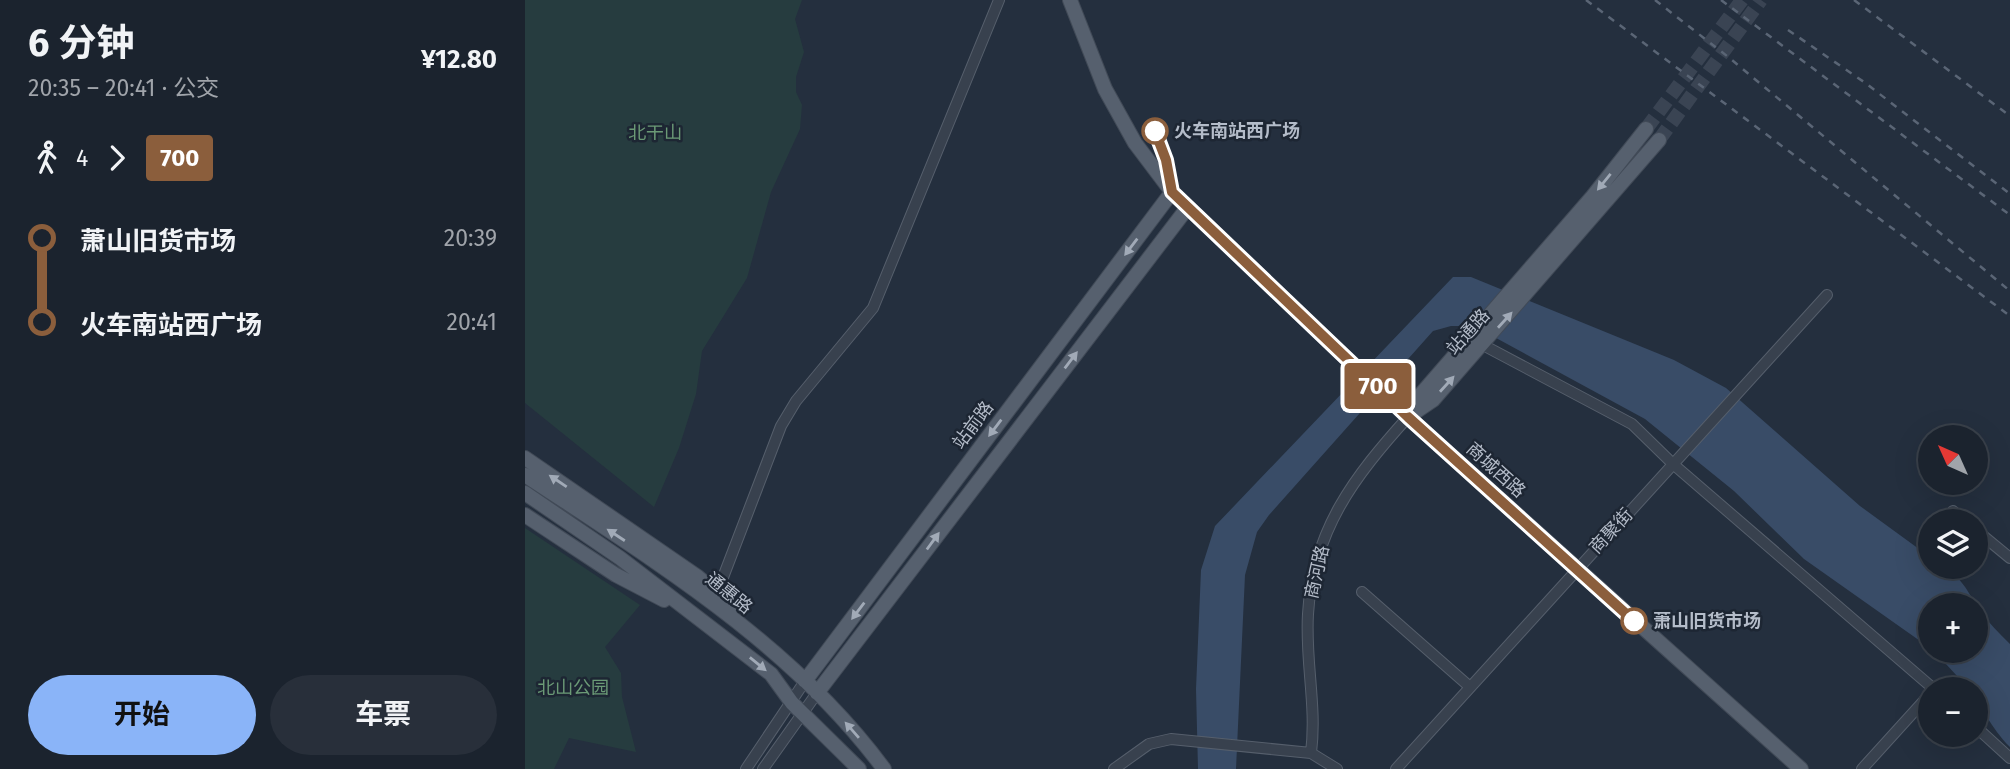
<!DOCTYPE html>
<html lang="zh">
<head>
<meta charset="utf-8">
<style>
	:root { --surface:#1b232e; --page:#282f3a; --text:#f1f3f6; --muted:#a0a4aa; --line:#39404a; --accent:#8ab4f8 }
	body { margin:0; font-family:"Fira Sans","Noto Sans SC",sans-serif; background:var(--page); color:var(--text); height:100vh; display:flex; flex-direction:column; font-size:26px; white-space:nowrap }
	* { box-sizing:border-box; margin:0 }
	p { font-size:23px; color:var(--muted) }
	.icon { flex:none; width:38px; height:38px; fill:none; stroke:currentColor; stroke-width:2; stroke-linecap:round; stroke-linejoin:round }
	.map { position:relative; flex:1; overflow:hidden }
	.drawer { display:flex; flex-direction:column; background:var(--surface); width:525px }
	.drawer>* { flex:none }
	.badge { padding:0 14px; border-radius:5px; font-size:24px; line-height:46px }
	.needle { width:46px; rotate:315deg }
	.fabs { position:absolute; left:1393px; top:425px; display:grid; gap:14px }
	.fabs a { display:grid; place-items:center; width:70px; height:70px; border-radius:50%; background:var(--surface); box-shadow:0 7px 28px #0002,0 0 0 2px var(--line); font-size:35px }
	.map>.badge { position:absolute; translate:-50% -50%; box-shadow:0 0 0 4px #fff }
	.legs { display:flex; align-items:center; gap:10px; height:77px; padding:0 28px; font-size:23px }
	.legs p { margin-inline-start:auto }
	.overview { display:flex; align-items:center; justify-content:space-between; height:119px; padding:0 28px }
	h1 { font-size:38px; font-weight:700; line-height:52px }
	.button { display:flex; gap:14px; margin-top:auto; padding:14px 28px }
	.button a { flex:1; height:80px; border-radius:42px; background:var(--accent); color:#111; font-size:28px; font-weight:700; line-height:80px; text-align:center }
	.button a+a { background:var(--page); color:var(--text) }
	ul { padding:0 28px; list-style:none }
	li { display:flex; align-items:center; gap:24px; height:84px; font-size:26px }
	li i { display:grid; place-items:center; width:10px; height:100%; margin:0 9px; background:currentColor }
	li i::after { content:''; width:18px; height:18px; margin:-9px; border:5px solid; border-radius:50%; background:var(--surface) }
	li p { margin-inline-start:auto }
	li:first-child i { background:linear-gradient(#0000 50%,currentColor 0) }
	li:last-child i { background:linear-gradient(currentColor 50%,#0000 0) }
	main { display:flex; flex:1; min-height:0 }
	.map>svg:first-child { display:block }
	.green { fill:#263c3f }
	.water { fill:#394c67 }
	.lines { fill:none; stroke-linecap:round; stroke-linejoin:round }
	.major-tunnel { stroke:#3a4453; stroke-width:14; stroke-dasharray:14 7; stroke-linecap:butt }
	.minor-casing { stroke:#565f6c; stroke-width:12 }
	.major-casing { stroke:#414a57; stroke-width:16 }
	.minor { stroke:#38414e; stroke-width:10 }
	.major { stroke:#56606e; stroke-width:14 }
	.rail { stroke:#5a6575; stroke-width:2.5; stroke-dasharray:7 7; stroke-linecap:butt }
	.oneway { fill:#a1aab7 }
	.line-1-casing { stroke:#fff; stroke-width:16 }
	.line-1 { stroke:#8b5e3c; stroke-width:10 }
	.stop-1-dot { fill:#fff; stroke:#8b5e3c; stroke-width:3.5 }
	.labels { text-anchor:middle; stroke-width:5; stroke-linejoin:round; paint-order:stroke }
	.stop-label { font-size:18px; font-weight:bold; fill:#b4bcc9; stroke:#1d2633; text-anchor:start }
	.park-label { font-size:18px; fill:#6b9a76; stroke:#1d2633 }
	.street-label { font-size:18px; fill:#b4bcc9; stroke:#1d2633 }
</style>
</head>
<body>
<main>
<section class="drawer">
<div class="overview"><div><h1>6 分钟</h1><p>20:35 – 20:41 · 公交</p></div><b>¥12.80</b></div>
<div class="legs"><svg class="icon" aria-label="walk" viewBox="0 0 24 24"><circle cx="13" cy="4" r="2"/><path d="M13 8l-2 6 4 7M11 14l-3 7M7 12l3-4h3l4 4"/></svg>4<svg class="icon" aria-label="forward" viewBox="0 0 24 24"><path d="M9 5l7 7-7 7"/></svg><b class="badge" style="background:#8b5e3c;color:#fff">700</b></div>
<ul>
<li><i style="color:#8b5e3c"></i><b>萧山旧货市场</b><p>20:39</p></li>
<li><i style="color:#8b5e3c"></i><b>火车南站西广场</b><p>20:41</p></li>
</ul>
<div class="button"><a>开始</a><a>车票</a></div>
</section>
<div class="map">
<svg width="1485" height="769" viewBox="0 0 1485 769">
	<rect width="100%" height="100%" fill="#242f3e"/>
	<path class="green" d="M 0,0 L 277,0 L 270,19 L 279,52 L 271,77 L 271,92 L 277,105 L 275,129 L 246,192 L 222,278 L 177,351 L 171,394 L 154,448 L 129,507 L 0,403 Z
		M 0,528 L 115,605 L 80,647 L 96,673 L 97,697 L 111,752 L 44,738 L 29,769 L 0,769 Z"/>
	<path class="water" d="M 928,277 L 946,277 L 1149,360 L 1201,388 L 1335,506 L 1405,557 L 1405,567 C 1434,567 1441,590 1455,611 C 1464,623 1474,633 1485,644 L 1485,747 C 1474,737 1451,704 1451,690 L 1444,689 L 1409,651 L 1451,651 L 1451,606 L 1405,606 L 1405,648 L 1279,559 L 1209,491 L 1120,419 L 949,326 L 926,326 L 908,331 L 744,515 L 732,532 L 720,575 L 711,769 L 673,769 L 671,689 L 676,570 L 690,526 Z"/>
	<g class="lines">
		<path class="major-tunnel" d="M 1121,129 L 1217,0
			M 1134,140 L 1236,0"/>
		<defs>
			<path id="minor" d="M 958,345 L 1107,424 L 1148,464 L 1410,690
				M 1428,511 L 1441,522
				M 1451,530 L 1485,558
				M 837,592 L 945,687
				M 192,593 L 256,426 L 271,401 L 348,308 L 474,0
				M 1451,727 L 1485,758
				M 786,753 C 792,706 780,661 783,614 C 788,530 829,477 883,417
				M 221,769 L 280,681
				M 238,769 L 292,693
				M 589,769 L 624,744 L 646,739 L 786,753 L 812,769
				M 871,769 L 1302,295
				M 1337,769 L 1405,694"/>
			<path id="major" d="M 545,0 L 580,89 L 610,143 L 647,192 L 883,417 L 1276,769
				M 885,413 L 897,393 L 1068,196 L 1121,129
				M 883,417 L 908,400 L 1134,140
				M 0,458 L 173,577 L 192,593 L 205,611
				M 0,475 C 128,560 266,643 359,769
				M 0,493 L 95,558 L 246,674 L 267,703 L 334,769
				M 0,515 L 91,575 L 139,600
				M 280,681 L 647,192
				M 292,693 L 663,207"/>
		</defs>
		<use href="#minor" class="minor-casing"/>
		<use href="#major" class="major-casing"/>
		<use href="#minor" class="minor"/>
		<use href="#major" class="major"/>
		<path class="rail" d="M 1061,0 L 1485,316
			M 1130,0 L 1202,56 L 1485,291
			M 1196,0 L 1485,215
			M 1329,0 L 1485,116
			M 1263,30 L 1339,82 L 1485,194"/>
	</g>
	<defs><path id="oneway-solid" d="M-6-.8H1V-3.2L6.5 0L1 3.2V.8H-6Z" transform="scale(1.75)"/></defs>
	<g class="oneway">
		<use href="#oneway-solid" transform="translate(1079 182) rotate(129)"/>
		<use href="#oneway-solid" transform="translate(606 247) rotate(127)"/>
		<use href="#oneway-solid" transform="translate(980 320) rotate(-48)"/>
		<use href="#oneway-solid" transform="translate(546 360) rotate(-53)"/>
		<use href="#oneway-solid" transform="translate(922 384) rotate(-48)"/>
		<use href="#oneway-solid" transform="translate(470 428) rotate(127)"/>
		<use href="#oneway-solid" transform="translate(33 481) rotate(-146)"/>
		<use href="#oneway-solid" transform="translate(91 535) rotate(-147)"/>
		<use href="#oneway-solid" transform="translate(408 541) rotate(-54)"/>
		<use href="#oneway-solid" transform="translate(333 611) rotate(127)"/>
		<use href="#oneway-solid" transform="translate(233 664) rotate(39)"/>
		<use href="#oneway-solid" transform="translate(327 730) rotate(-131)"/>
	</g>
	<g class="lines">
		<defs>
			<path id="line-1" d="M 630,131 L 641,160 L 647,192 L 883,417 L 1109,621"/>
		</defs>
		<use href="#line-1" class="line-1-casing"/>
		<use href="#line-1" class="line-1"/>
	</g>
	<g class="stop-1-dot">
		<circle cx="630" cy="131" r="12"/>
		<circle cx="1109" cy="621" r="12"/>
	</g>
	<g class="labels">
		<g class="stop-label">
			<text x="649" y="137">火车南站西广场</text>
			<text x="1128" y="627">萧山旧货市场</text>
		</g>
		<g class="park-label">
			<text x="130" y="139">北干山</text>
			<text x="48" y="694">北山公园</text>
		</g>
		<g class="street-label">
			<text transform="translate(943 332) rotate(-48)" y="6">站通路</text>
			<text transform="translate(448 425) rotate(-53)" y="6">站前路</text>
			<text transform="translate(971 470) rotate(42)" y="6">商城西路</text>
			<text transform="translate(1086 531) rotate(-47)" y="6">商聚街</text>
			<text transform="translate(792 572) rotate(-77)" y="6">商河路</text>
			<text transform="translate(204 593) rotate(39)" y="6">通惠路</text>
		</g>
	</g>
</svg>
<div class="fabs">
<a><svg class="needle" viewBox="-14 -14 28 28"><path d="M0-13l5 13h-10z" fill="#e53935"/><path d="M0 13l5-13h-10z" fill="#a0a4aa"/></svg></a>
<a><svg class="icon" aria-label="layers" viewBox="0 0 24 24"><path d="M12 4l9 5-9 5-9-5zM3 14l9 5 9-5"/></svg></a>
<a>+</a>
<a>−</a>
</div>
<b class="badge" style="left:853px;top:386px;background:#8b5e3c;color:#fff">700</b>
</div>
</main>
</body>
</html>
